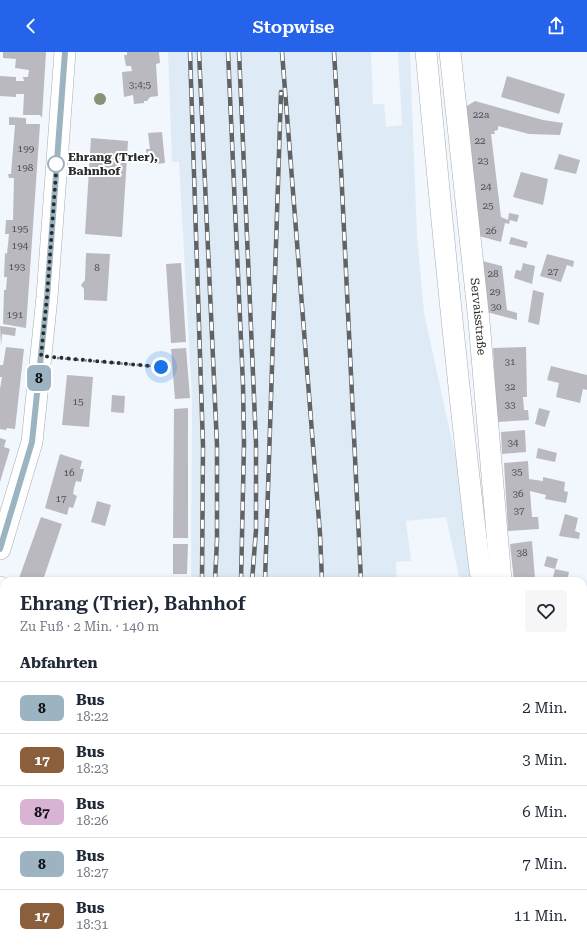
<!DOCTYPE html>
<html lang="de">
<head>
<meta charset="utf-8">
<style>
	:root { --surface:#fff; --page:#f6f6f7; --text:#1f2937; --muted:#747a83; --line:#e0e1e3; --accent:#2563eb }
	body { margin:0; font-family:"Roboto Serif",serif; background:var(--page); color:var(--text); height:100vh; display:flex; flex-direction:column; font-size:15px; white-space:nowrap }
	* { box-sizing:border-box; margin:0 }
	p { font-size:13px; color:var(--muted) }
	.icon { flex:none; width:22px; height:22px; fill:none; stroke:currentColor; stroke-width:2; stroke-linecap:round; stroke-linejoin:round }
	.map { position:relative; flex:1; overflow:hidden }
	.side { position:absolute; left:0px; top:525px; width:587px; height:372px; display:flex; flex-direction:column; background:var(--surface); border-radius:12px 12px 0 0; box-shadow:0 2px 6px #0003 }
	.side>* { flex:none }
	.badge { padding:0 8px; border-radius:6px; font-size:14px; line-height:26px }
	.you { position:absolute; width:20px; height:20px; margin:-10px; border:3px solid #fff; border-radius:50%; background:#1a73e8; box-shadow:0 0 0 6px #1a73e833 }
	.map>.badge { position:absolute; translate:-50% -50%; box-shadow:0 0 0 2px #fff }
	h2 { padding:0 20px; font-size:15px; line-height:36px }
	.round { display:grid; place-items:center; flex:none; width:42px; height:42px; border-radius:4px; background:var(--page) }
	.head { display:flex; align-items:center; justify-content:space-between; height:68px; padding:0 20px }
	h1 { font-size:19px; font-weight:600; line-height:30px }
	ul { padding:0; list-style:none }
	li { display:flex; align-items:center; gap:12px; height:52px; padding:0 20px; border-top:1px solid var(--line) }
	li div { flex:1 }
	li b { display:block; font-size:15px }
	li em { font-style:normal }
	li .badge { min-width:44px; font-weight:700; text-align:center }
	header { display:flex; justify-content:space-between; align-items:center; height:52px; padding:0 20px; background:var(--accent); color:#fff; font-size:18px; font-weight:600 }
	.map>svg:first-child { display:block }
	.built { fill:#deebf6 }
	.grass { fill:url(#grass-dots) }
	.building { fill:#bab9c0 }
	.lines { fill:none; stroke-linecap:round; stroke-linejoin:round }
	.minor-casing { stroke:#a7adb2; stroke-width:22 }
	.path { stroke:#84898c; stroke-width:2.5; stroke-dasharray:2 2; stroke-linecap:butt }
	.minor { stroke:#fff; stroke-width:21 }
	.rail-casing { stroke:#606366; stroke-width:4.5 }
	.rail { stroke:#fff; stroke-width:3; stroke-dasharray:9; stroke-linecap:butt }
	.tree { fill:#899177 }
	.line-casing { stroke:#fff; stroke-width:9 }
	.line { stroke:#9cb3c2; stroke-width:6 }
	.walk { stroke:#2a2d2e; stroke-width:4; stroke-dasharray:0 7.2 }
	.stop-dot { fill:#fff; stroke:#9cb3c2; stroke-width:2 }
	.labels { text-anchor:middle; stroke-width:4; stroke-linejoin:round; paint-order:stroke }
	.number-label { font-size:10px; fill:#4e5052 }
	.stop-label { font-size:12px; font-weight:bold; fill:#2a2d2e; stroke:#fff; text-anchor:start }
	.street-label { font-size:12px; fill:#2a2d2e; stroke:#fff }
</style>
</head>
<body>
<header><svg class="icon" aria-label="back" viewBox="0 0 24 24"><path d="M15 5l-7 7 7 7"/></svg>Stopwise<svg class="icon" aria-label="share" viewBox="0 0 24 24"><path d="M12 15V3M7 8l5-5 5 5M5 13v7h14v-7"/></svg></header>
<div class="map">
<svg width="587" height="897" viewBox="0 0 587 897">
	<defs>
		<pattern id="grass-dots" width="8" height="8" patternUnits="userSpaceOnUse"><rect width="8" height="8" fill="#c6cdb2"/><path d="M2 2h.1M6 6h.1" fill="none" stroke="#aab099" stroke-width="1.8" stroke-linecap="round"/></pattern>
	</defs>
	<rect width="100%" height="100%" fill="#f1f7fd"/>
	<path class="built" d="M 168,0 L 371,0 L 373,52 L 384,52 L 386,75 L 402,73 L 398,0 L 410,0 L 417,185 L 424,261 L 465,448 L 477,529 L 460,529 L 446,465 L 406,469 L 411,509 L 396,510 L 397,529 L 191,529 L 192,346 L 179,110 L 172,110 Z
		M 583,814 L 587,814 L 587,897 L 579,897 L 577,893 L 583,893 Z
		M 182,893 L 413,893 L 413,897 L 181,897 Z"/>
	<path class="grass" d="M 0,890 L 4,891 L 4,893 L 22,895 L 23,893 L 61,893 L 60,897 L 0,897 Z"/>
	<path class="building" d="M 3,0 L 46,0 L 42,66 L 40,63 L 23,63 L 24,42 L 16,42 L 16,45 L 0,44 L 0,24 L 16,25 L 16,29 L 24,29 L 23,25 L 28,25 L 29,18 L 15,16 L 16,7 L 3,6 Z
		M 127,0 L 159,0 L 160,11 L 156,12 L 158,44 L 150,45 L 147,49 L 144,49 L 144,51 L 134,52 L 133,43 L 124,45 L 122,20 L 132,19 L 131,14 L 126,14 L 124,3 L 127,3 Z
		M 507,24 L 565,42 L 559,62 L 501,45 Z
		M 475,49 L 543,68 L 563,71 L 560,83 L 529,82 L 498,74 L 498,78 L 494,79 L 495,82 L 491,82 L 501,165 L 508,168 L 509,161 L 519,163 L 517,170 L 510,168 L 509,172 L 505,171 L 501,190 L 479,184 L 465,55 Z
		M 9,65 L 26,66 L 26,72 L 40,72 L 26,276 L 3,272 L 4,238 L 6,238 L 7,225 L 4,225 L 5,201 L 7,202 L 9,182 L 5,182 L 6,168 L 13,168 L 14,126 L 9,126 L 8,122 L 11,122 L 15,73 L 9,73 Z
		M 162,80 L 165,111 L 148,113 L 146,97 L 150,97 L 148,81 Z
		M 91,86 L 128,89 L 122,185 L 85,182 Z
		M 559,102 L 580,108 L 576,122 L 554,117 Z
		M 521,120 L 548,127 L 543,153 L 513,145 Z
		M 511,185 L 528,190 L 526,196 L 509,192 Z
		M 86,201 L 110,202 L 107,249 L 84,248 L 84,237 L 81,233 L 85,228 Z
		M 547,202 L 574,209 L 573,215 L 567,213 L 561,230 L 540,224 Z
		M 482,209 L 502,214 L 507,258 L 517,261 L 517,268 L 487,260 Z
		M 181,211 L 186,290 L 171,291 L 166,212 Z
		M 523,211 L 535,214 L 532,232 L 514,226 L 516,218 L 521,219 Z
		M 533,238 L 544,241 L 539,273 L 528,270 Z
		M 0,274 L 16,276 L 15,284 L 2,282 L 1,294 Z
		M 6,295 L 24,297 L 15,377 L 7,376 L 6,378 L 0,377 L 0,337 L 2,325 L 0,325 L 0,313 L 3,313 Z
		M 526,295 L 527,345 L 523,345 L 524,358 L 528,358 L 529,368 L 497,370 L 493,296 Z
		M 186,296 L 190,346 L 175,347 L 171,297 Z
		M 551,314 L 587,323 L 587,338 L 583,337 L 580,351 L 556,345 L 559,331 L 547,328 Z
		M 67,323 L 93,325 L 89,375 L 62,373 Z
		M 112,343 L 125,344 L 124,361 L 111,360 Z
		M 188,356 L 188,486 L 173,486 L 174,357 Z
		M 539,356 L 550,359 L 545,375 L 535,372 Z
		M 525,378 L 526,400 L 502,402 L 501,380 Z
		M 0,386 L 6,388 L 4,395 L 10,397 L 0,430 Z
		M 538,396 L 557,401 L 555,410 L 536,406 Z
		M 60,402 L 82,409 L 80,417 L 84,417 L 81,430 L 76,429 L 74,436 L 73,442 L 77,444 L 73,456 L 69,455 L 67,463 L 45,456 Z
		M 528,409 L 529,427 L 543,429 L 543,425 L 565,430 L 564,439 L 568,440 L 566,451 L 545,447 L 546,443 L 530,439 L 532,465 L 538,465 L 539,477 L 508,479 L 504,411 Z
		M 97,449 L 111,453 L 105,474 L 91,470 Z
		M 565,462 L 578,466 L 575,479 L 580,481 L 579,487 L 559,484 Z
		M 41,465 L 62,472 L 44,525 L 42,525 L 41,529 L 18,529 Z
		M 532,489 L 535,527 L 514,529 L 510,492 Z
		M 173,492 L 188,492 L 187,522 L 173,522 Z
		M 547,504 L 558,507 L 555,517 L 569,520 L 567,529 L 552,529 L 555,517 L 544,514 Z
		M 583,555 L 587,556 L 587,584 L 583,583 Z
		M 4,565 L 4,627 L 0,637 L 0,575 Z
		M 0,648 L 4,649 L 4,670 L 0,669 Z
		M 583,656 L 587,658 L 585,668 L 587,668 L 587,676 L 583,675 Z
		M 583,717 L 587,718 L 587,763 L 583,762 Z
		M 3,812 L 4,812 L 4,836 L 0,835 L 0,826 Z
		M 583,818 L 587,819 L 587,855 L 583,843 Z
		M 71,893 L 85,896 L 85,897 L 70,897 Z
		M 163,893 L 178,893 L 178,897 L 163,897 Z"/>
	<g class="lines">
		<defs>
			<g id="minor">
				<path d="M 426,0 C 442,173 459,347 480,519 L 483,529"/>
				<path id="s1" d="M 450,0 L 479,269 L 501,529"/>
				<path d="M 0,497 L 32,390 L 47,245 L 65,0"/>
				<path d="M 0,535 L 4,537"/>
				<path d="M 0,675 L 4,676"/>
				<path d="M 0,793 L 4,794"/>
				<path d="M 562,893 L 564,897"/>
				<path d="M 134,897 L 134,893"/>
				<path d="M 446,897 L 448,893"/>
			</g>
		</defs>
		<use href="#minor" class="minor-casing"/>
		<path class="path" d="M 57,306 L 161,315
			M 583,805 L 587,806"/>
		<use href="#minor" class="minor"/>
		<defs>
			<path id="rail" d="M 190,0 L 203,394 L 202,529
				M 199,0 L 217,393 L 217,488 L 215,529
				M 228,0 L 243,333 L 244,392 L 241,529
				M 239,0 L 256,391 L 256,478 L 252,529
				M 282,0 L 320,482 L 322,529
				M 334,0 L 341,116 L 361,529
				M 265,529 L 281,40
				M 377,893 L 377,897
				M 190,897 L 190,893
				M 216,897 L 217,893
				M 248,897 L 249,893
				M 308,897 L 308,893"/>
		</defs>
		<use href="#rail" class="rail-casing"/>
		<use href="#rail" class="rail"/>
	</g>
	<circle class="tree" cx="100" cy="47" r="6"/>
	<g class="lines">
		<defs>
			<path id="line" d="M 0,497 L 32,390 L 47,245 L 65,0"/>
		</defs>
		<use href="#line" class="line-casing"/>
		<use href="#line" class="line"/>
		<path class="walk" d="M 56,112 L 57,107 L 47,245 L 41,304 L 161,315"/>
	</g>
	<circle class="stop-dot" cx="56" cy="112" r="8"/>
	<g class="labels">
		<g class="number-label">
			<text x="140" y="36">3;4;5</text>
			<text x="481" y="66">22a</text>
			<text x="480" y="92">22</text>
			<text x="26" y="100">199</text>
			<text x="483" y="112">23</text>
			<text x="25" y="119">198</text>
			<text x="486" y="138">24</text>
			<text x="488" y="157">25</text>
			<text x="20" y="180">195</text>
			<text x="491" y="182">26</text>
			<text x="20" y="197">194</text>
			<text x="17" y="218">193</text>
			<text x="97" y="219">8</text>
			<text x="553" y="223">27</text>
			<text x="493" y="225">28</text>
			<text x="495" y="243">29</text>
			<text x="496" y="258">30</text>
			<text x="15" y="266">191</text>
			<text x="510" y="313">31</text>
			<text x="510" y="338">32</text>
			<text x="78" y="353">15</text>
			<text x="510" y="356">33</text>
			<text x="513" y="394">34</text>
			<text x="517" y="423">35</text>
			<text x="69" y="424">16</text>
			<text x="518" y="445">36</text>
			<text x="61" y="450">17</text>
			<text x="519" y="462">37</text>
			<text x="522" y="504">38</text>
		</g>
		<g class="stop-label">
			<text x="68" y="109">Ehrang (Trier),<tspan x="68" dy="14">Bahnhof</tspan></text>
		</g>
		<g class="street-label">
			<text dy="4" stroke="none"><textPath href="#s1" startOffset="266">Servaisstraße</textPath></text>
		</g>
	</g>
</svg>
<div class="you" style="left:161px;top:315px"></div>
<b class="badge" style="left:39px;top:326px;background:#9cb3c2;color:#111">8</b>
<section class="side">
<div class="head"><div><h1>Ehrang (Trier), Bahnhof</h1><p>Zu Fuß · 2 Min. · 140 m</p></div><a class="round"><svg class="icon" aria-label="heart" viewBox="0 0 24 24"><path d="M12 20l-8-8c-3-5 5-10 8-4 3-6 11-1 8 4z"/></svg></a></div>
<h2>Abfahrten</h2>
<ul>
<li><span class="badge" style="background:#9cb3c2;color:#111">8</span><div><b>Bus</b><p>18:22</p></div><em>2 Min.</em></li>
<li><span class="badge" style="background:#8b5e3c;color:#fff">17</span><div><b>Bus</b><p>18:23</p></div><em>3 Min.</em></li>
<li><span class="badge" style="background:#d9b3d4;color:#111">87</span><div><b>Bus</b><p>18:26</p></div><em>6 Min.</em></li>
<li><span class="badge" style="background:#9cb3c2;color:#111">8</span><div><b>Bus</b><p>18:27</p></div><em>7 Min.</em></li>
<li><span class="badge" style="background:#8b5e3c;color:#fff">17</span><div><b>Bus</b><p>18:31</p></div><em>11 Min.</em></li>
</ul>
</section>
</div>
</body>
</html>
